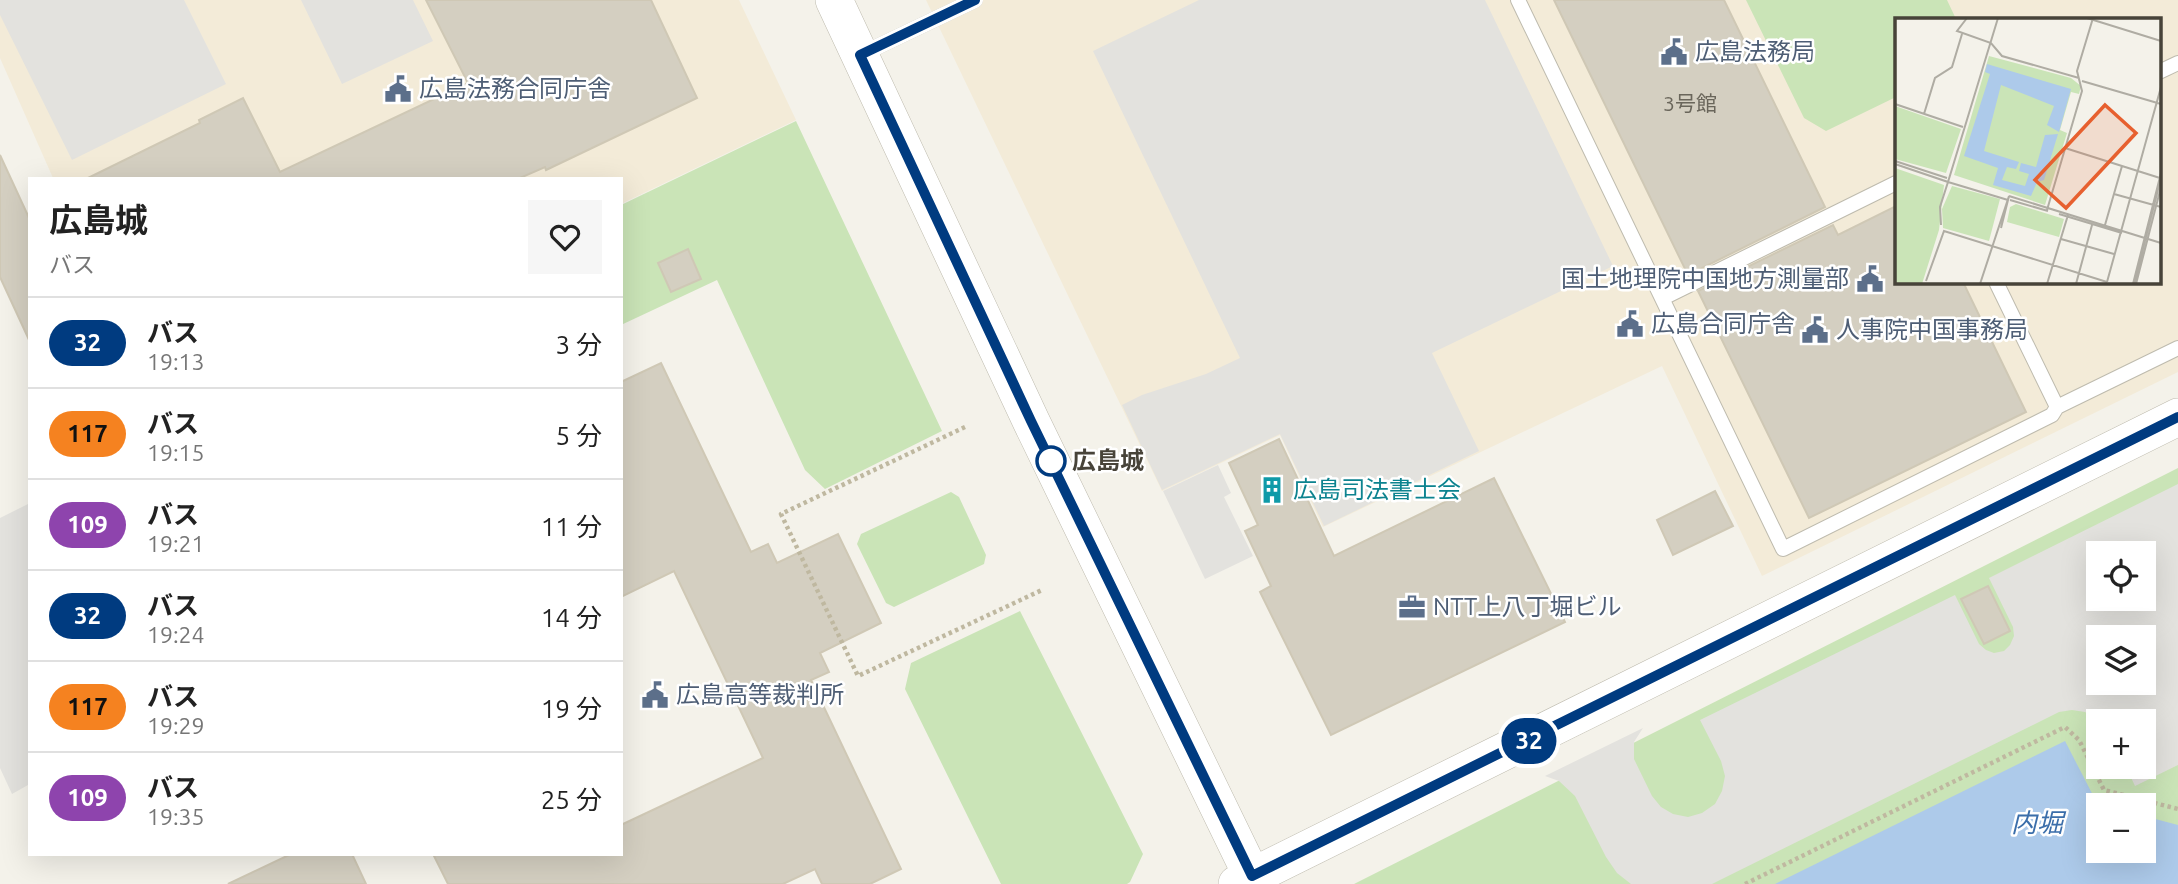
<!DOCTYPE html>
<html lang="ja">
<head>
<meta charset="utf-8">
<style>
	:root { --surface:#fff; --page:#f6f6f6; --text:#222; --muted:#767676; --line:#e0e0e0 }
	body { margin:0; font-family:Ubuntu,"Noto Sans JP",sans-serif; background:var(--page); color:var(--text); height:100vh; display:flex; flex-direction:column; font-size:26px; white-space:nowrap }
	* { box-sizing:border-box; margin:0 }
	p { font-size:23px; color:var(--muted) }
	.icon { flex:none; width:38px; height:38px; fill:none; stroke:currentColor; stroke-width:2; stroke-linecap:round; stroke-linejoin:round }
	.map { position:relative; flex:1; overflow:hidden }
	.drawer { position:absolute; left:28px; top:177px; width:595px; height:679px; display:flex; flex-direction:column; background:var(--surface); border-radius:0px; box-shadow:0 7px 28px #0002 }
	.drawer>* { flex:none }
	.badge { padding:0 14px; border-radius:23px; font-size:24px; line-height:46px }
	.tools { position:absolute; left:2086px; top:541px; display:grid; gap:14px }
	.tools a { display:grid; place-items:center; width:70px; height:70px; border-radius:0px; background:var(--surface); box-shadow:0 7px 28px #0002; font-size:35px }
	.map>.badge { position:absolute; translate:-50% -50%; box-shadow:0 0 0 4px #fff }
	.round { display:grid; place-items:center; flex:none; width:74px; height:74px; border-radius:0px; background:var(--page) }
	.overview { display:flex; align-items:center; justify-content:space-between; height:119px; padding:0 21px }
	h1 { font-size:33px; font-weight:700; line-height:52px }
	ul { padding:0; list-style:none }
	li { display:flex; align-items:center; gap:21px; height:91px; padding:0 21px; border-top:2px solid var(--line) }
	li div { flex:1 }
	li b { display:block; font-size:26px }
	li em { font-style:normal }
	li .badge { min-width:77px; font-weight:700; text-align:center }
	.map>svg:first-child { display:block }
	.commercial { fill:#f3ebd8; fill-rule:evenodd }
	.green { fill:#cae4b7; fill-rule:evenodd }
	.parking { fill:#e3e2de; fill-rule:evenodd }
	.water { fill:#adcaea }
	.building { fill:#d4cfc1; stroke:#cfc8b5; stroke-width:2 }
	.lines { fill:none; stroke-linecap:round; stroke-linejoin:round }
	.service-casing { stroke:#bebbae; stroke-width:16 }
	.tertiary-casing { stroke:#bebbae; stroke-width:38 }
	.path { stroke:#bfb8a0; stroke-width:4.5; stroke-dasharray:3.5 3.5; stroke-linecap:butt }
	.service { stroke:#fff; stroke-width:14 }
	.tertiary { stroke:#fff; stroke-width:37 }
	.line-casing { stroke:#fff; stroke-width:16 }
	.line { stroke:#003b80; stroke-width:10 }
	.stop-dot { fill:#fff; stroke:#003b80; stroke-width:3.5 }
	.labels { text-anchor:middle; stroke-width:5; stroke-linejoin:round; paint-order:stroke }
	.number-label { font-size:21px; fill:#6a665b }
	.service-label { font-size:24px; fill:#4e5e75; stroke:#fff; text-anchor:start }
	.stop-label { font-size:24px; font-weight:bold; fill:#474339; stroke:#fff; text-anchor:start }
	.culture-label { font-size:24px; fill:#0d838f; stroke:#fff; text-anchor:start }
	.water-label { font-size:26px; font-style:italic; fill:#3b6eaa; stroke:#fff }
	.inset-road { fill:none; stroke:#afaca3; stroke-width:2 }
	.view { fill:#e7602f; fill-opacity:0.15; stroke:#e7602f; stroke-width:3.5 }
	.inset-edge { fill:none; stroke:#474339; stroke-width:3.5 }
</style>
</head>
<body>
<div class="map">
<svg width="2178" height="884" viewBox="0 0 2178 884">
	<rect width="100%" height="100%" fill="#f4f2ea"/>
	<path class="commercial" d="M 0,0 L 739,0 L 796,120 L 621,204 L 621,178 L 53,178 L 0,58 Z
		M 926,0 L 2178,0 L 2178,372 L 1762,576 L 1662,366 L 1323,527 L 1280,435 L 1162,491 ZM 1896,19 L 2159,19 L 2159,282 L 1896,282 Z"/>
	<path class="green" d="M 1746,0 L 1947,0 L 1956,19 L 1896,19 L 1896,97 L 1826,131 L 1804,118 Z
		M 796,121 L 942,431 L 825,489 L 805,470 L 717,280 L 621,325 L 621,205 Z
		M 2178,468 L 2178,884 L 1354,884 ZM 2098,553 L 2144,553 L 2144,598 L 2098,598 ZM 2098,637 L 2144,637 L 2144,682 L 2098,682 ZM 2098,721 L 2144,721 L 2144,766 L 2098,766 ZM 2098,805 L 2144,805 L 2144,850 L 2098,850 Z
		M 951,492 L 959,497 L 986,555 L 984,564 L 894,607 L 886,603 L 857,544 L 861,534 Z
		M 1020,611 L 1143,854 L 1130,882 L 1127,884 L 1001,884 L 905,689 L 911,663 Z"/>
	<path class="parking" d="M 0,0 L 184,0 L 226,84 L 72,160 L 0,15 Z
		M 301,0 L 413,0 L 433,41 L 342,84 Z
		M 1199,0 L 1485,0 L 1613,266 L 1432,353 L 1479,451 L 1324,526 L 1280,434 L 1162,490 L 1122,405 L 1142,395 L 1206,374 L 1240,358 L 1093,51 Z
		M 1218,465 L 1231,493 L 1224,497 L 1253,556 L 1205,579 L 1163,491 Z
		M 2178,484 L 2178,765 L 2135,786 L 2126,767 L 2144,766 L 2144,721 L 2101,721 L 2085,712 L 2072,710 L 2059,712 L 1712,884 L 1631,884 L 1617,873 L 1606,857 L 1575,796 L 1559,781 L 1545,776 L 1643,728 L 1634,742 L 1634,759 L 1652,796 L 1661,807 L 1673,814 L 1688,817 L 1702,813 L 1715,804 L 1722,791 L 1725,776 L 1721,761 L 1700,720 L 1955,595 L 1979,644 L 1986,650 L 1994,653 L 2004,651 L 2010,645 L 2014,636 L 2013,627 L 1989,578 ZM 2144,553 L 2144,598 L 2098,598 L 2098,553 ZM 2144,637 L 2144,682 L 2098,682 L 2098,637 Z
		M 30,503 L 30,787 L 28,785 L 12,794 L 0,768 L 0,518 Z"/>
	<path class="water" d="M 2065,741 L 2097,803 L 2104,805 L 2098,805 L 2098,850 L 2144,850 L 2144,816 L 2178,825 L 2178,884 L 1775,884 Z"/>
	<path class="building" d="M 426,0 L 651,0 L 697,98 L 546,170 L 545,167 L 520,178 L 88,178 L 200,123 L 199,120 L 243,98 L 280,172 L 468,83 Z
		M 1554,0 L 1724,0 L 1825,207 L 1688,275 Z
		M 0,155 L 30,220 L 30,342 L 0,277 Z
		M 1896,206 L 1896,282 L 1963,282 L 2026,412 L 1809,518 L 1698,291 L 1833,225 L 1838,235 Z
		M 688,249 L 701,279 L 671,292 L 658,263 Z
		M 661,363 L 751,552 L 768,544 L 777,563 L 838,534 L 881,623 L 820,653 L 829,672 L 811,680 L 901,869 L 870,884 L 822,884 L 815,869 L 783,884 L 448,884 L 433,854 L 621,854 L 621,825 L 763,758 L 674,571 L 621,597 L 621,382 Z
		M 1279,439 L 1334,556 L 1494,478 L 1565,622 L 1331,735 L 1260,592 L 1271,586 L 1245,531 L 1258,525 L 1229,463 Z
		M 1715,491 L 1733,526 L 1673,555 L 1657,520 Z
		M 1988,586 L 2010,631 L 1984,644 L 1961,599 Z
		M 291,854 L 352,854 L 366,884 L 228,884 Z"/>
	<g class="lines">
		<defs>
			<path id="service" d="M 1518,0 L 1783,549 L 2052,415 L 2057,407 L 2178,348
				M 860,55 L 975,0
				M 2159,72 L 2178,63
				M 1996,282 L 2057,407
				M 1663,298 L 1896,183"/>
			<path id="tertiary" d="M 834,0 L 1031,421 L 1252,876
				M 1237,884 L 2178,417"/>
		</defs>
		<use href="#service" class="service-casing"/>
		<use href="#tertiary" class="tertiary-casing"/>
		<path class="path" d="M 965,427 L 781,514 L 858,676 L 1042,590
			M 1745,884 L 2065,727 L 2079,740 L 2104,790 L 2178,809"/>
		<use href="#service" class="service"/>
		<use href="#tertiary" class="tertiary"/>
	</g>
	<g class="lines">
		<defs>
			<path id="line" d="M 975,0 L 860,55 L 1031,421 L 1252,876 L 2178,417"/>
		</defs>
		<use href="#line" class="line-casing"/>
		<use href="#line" class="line"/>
	</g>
	<defs>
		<symbol id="civic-bare" viewBox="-9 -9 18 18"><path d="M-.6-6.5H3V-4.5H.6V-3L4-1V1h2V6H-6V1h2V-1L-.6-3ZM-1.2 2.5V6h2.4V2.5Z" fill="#5c6f8a" stroke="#fff" stroke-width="2.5" paint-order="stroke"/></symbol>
		<symbol id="building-bare" viewBox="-9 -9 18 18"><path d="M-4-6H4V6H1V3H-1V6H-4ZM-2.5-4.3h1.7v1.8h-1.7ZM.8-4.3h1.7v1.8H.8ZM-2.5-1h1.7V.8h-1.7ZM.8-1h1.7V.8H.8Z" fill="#0f9aa8" stroke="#fff" stroke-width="2.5" paint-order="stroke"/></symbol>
		<symbol id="office-bare" viewBox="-9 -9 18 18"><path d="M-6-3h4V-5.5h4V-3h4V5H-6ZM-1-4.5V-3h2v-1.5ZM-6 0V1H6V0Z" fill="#5c6f8a" stroke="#fff" stroke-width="2.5" paint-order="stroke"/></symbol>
	</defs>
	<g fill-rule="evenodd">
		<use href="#civic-bare" x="1655" y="33" width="38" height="38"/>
		<use href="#civic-bare" x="379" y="70" width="38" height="38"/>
		<use href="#civic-bare" x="1851" y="260" width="38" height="38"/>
		<use href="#civic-bare" x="1611" y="305" width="38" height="38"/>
		<use href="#civic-bare" x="1796" y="311" width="38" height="38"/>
		<use href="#building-bare" x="1253" y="471" width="38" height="38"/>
		<use href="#office-bare" x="1393" y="588" width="38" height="38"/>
		<use href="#civic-bare" x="636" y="676" width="38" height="38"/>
	</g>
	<circle class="stop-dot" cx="1051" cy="461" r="14"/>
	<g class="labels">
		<g class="number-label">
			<text x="1690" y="111">3号館</text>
		</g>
		<g class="service-label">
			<text x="1695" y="60">広島法務局</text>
			<text x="419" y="97">広島法務合同庁舎</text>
			<text x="1849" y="287" text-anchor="end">国土地理院中国地方測量部</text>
			<text x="1651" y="332">広島合同庁舎</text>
			<text x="1836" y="338">人事院中国事務局</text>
			<text x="1433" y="615">NTT上八丁堀ビル</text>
			<text x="676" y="703">広島高等裁判所</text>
		</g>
		<g class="stop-label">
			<text x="1072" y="469">広島城</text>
		</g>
		<g class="culture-label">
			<text x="1293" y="498">広島司法書士会</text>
		</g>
		<g class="water-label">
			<text x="2037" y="832">内堀</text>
		</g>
	</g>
	<g transform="translate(1895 18)">
		<rect width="266" height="266" fill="#f4f2ea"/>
		<path d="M 94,38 L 176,60 L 186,68 L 184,76 L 176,74 L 165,112 L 172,115 L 150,187 L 59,157 ZM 0,88 L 66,111 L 51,155 L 0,141 ZM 0,150 L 49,167 L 44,212 L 27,266 L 0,266 ZM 57,168 L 105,181 L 94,223 L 48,210 L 47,191 ZM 121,186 L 169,201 L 164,219 L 112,204 L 115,189 Z" fill="#cae4b7"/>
		<path d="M 92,46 L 176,71 L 164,114 L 152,107 L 159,88 L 106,67 L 89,133 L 124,144 L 121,151 L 112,149 L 107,162 L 130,168 L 134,156 L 124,153 L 126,145 L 141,149 L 150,117 L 163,116 L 149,162 L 142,164 L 136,178 L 98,167 L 103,150 L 69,138 L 95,56 L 90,54 Z" fill="#adcaea"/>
		<path class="inset-road" d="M 72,0 L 62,13 L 96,25 L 107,38 L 184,60M 192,0 L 266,23M 187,63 L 266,86M 0,86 L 68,109M 29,96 L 40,60 L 57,49 L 67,16M 170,130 L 265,160M 0,143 L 52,160M 0,146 L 53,164 L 45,189 L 46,207M 53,164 L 103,0M 53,164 L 113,182M 219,176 L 266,189M 114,178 L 266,225M 115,182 L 153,193M 152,192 L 187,73 L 182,53 L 198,0M 164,196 L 227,215M 210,207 L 227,148M 106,210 L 114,178M 166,221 L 219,236M 31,263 L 49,213 L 212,264M 212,264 L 266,69M 85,266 L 114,178M 152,266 L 173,197M 181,266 L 197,207M 238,266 L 266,155M 239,266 L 266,160M 241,266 L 266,169"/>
		<path class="view" d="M 210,87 L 241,115 L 171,190 L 140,162 Z"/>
		<rect width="266" height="266" class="inset-edge"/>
	</g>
</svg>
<div class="tools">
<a><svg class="icon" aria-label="locate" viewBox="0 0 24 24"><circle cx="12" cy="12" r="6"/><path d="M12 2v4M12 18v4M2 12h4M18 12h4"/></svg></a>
<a><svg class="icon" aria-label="layers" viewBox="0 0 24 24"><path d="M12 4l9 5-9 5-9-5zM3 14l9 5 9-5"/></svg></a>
<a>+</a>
<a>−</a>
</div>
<b class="badge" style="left:1529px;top:741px;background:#003b80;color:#fff">32</b>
<section class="drawer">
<div class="overview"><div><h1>広島城</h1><p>バス</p></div><a class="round"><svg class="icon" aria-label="heart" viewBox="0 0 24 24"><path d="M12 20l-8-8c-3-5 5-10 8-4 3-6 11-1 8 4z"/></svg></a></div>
<ul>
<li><span class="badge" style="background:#003b80;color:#fff">32</span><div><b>バス</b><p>19:13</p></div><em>3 分</em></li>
<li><span class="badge" style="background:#f58220;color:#111">117</span><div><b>バス</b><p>19:15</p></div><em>5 分</em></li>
<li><span class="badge" style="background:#8e44ad;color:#fff">109</span><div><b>バス</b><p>19:21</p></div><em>11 分</em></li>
<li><span class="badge" style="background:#003b80;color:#fff">32</span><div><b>バス</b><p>19:24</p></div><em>14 分</em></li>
<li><span class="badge" style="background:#f58220;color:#111">117</span><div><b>バス</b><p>19:29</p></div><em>19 分</em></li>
<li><span class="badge" style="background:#8e44ad;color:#fff">109</span><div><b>バス</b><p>19:35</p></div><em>25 分</em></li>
</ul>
</section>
</div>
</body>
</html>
